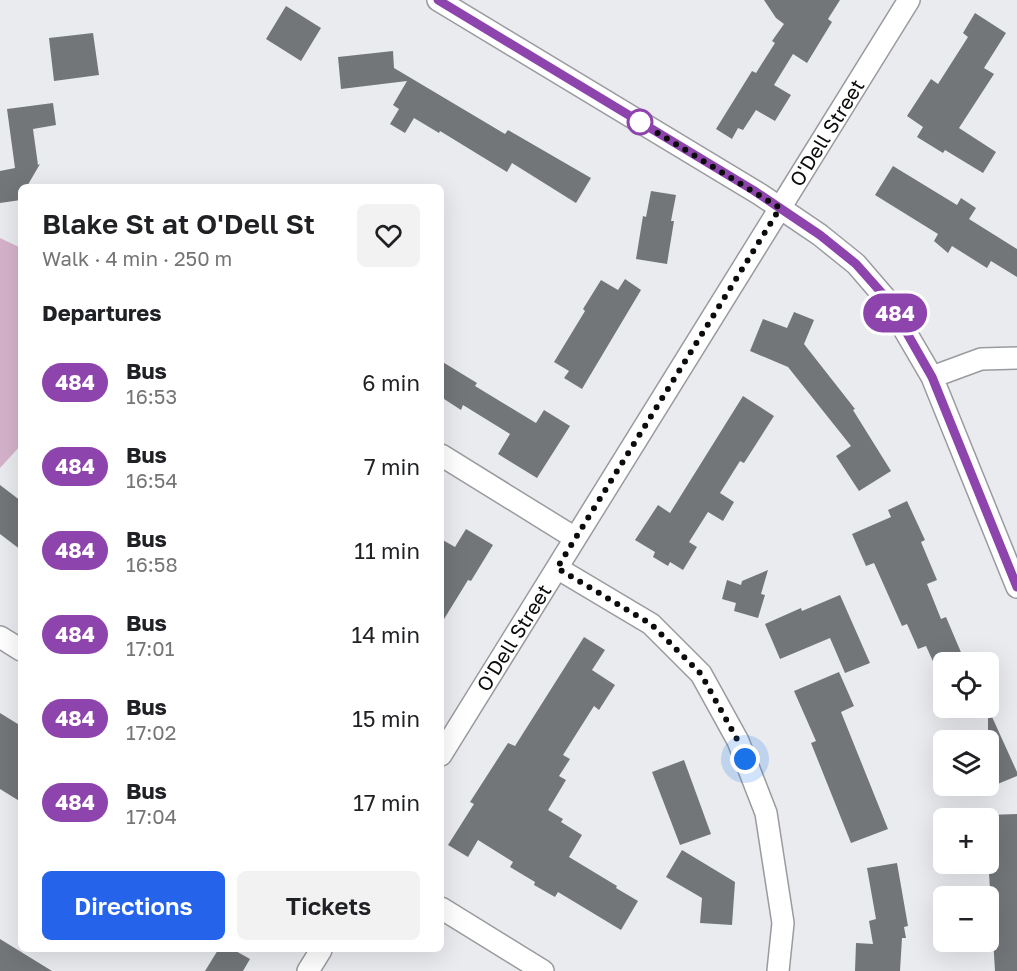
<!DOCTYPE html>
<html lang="en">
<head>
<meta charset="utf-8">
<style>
	:root { --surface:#fff; --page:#f2f2f2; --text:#202124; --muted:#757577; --accent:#2563eb }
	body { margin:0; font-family:"Golos Text",sans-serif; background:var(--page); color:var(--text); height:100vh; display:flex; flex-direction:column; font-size:22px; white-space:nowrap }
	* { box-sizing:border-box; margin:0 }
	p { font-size:20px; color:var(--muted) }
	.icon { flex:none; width:33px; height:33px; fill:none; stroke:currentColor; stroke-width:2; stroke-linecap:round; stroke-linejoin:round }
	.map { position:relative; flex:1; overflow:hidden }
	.details { position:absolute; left:18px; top:184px; width:426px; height:768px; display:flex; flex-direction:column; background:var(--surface); border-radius:9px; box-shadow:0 6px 24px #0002 }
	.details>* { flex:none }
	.badge { padding:0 12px; border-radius:20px; font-size:21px; line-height:39px }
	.tools { position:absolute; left:933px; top:652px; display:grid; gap:12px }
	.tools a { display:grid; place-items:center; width:66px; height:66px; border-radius:9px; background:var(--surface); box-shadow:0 6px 24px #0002; font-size:30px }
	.you { position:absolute; width:30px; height:30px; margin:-15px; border:4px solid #fff; border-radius:50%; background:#1a73e8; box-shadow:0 0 0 9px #1a73e833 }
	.map>.badge { position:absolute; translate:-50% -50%; box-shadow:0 0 0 3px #fff }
	h2 { padding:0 24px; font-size:22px; line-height:54px }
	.round { display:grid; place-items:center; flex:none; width:63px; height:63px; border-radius:9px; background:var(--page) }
	.headline { display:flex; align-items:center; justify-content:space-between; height:102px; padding:0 24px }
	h1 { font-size:28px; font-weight:600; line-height:45px }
	.button { display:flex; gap:12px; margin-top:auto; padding:12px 24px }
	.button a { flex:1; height:69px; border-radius:9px; background:var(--accent); color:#fff; font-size:24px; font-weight:600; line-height:69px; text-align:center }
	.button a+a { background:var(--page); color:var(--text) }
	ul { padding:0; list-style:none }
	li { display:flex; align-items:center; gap:18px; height:84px; padding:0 24px }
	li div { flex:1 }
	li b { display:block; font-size:22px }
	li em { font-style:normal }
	li .badge { min-width:66px; font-weight:700; text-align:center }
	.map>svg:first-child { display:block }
	.green { fill:#d4b2cb }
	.building { fill:#737679 }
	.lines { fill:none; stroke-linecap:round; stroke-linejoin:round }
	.street-casing { stroke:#9a9b9f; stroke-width:24 }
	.street { stroke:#fff; stroke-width:21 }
	.line-casing { stroke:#fff; stroke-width:14 }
	.line { stroke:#8e44ad; stroke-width:9 }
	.walk { stroke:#0c0c0d; stroke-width:6; stroke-dasharray:0 10.8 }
	.stop-dot { fill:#fff; stroke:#8e44ad; stroke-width:3 }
	.labels { text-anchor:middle; stroke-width:4.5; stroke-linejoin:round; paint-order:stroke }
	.street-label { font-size:20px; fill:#0c0c0d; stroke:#fff }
</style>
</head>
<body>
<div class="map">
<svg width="1017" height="971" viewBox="0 0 1017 971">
	<rect width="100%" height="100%" fill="#eaebef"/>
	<path class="green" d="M 0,238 L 21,248 L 21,445 L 0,468 Z"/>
	<path class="building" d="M 764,0 L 840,0 L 828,19 L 832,22 L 807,63 L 793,54 L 774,85 L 791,95 L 775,121 L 756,110 L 743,130 L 738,128 L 732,139 L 716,129 L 752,71 L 756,73 L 775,43 L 772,41 L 784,24 L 776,18 Z
		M 286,6 L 321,28 L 301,61 L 266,39 Z
		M 975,13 L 1006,33 L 984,68 L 994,74 L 959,128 L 996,152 L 983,173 L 945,150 L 943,153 L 917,137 L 923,127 L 907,116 L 931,79 L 938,84 L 968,37 L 963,33 Z
		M 93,33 L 99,75 L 54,81 L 49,38 Z
		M 393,51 L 394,68 L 505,134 L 508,130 L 591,178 L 576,203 L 512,163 L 507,172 L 440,131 L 439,133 L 414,118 L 405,133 L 390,124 L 399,109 L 393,105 L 407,81 L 341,89 L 338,57 Z
		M 53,103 L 56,125 L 33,129 L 38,165 L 40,164 L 26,188 L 21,188 L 21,200 L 0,203 L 0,171 L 15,168 L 7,109 Z
		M 893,166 L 957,205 L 961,198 L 976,208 L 969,219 L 1017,249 L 1017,277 L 991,261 L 987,268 L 952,246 L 948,253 L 934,241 L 938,234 L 875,195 Z
		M 651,191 L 676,195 L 671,221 L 674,221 L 667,264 L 636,259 L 643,216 L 646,217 Z
		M 625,279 L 641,290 L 582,389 L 564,378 L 569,371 L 554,362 L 585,311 L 583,309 L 601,280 L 618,290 Z
		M 794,312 L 814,320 L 804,344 L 855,409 L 853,410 L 891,471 L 859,491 L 836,456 L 851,446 L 788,367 L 750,351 L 763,319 L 787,328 Z
		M 441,361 L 477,383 L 475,386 L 536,423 L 544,410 L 570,426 L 537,478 L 498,454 L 510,434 L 463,405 L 461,410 L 441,397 Z
		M 743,396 L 774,416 L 744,463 L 740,461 L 720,493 L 734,502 L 723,521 L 708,512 L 689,542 L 697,547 L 683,570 L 670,562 L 668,566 L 653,557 L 655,552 L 635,540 L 658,505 L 670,513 Z
		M 0,485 L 21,501 L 21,550 L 0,534 Z
		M 907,501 L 925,540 L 921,542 L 937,580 L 927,584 L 941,619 L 946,617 L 963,657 L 949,663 L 944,663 L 944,665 L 936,668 L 926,646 L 918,649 L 907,624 L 902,626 L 874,563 L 866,566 L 852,534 L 891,517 L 888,510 Z
		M 466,529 L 493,545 L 471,581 L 468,580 L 441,624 L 441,539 L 455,547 Z
		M 768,570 L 761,594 L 765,595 L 758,618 L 734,611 L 736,603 L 722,599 L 727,580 L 741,585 L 742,581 Z
		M 840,595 L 870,663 L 845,673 L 830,638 L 780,659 L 765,624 L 801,608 L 802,611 Z
		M 584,637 L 605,650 L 592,670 L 615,685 L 599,710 L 594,706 L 563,755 L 570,759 L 559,776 L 566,780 L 548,810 L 563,819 L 561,822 L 582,835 L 569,857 L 617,886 L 616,888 L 638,901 L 621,930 L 558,892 L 555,897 L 534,885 L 535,882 L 510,867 L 513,862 L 478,840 L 468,857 L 448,845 L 474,804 L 470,802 L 508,743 L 515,746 Z
		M 839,672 L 854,706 L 841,712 L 888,829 L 851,843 L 811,743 L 816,741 L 794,691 Z
		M 988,708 L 1017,772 L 1017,776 L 988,788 Z
		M 0,713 L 21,726 L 21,802 L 0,789 Z
		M 684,760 L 711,834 L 680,845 L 652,772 Z
		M 1017,814 L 1017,971 L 995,971 L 988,857 L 988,815 Z
		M 682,850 L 735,882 L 732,925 L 700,923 L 702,898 L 666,877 Z
		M 897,863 L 908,926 L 904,927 L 906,938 L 902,938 L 900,971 L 855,971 L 856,943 L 873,944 L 869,921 L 876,919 L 867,868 Z
		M 0,939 L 52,971 L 0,971 Z
		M 218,950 L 234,950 L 250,959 L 243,971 L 205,971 Z"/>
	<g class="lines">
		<defs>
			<path id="street" d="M 438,0 L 761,195 L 820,235 L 856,264 L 887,300 L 932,377 L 1017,587
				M 932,377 L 981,359 L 1017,358
				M 441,455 L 575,538
				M 557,568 L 651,624 L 701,674 L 738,741 L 766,813 L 783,923 L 778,971
				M 0,637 L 21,650
				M 441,755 L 909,0
				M 441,908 L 543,971
				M 308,971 L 321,950"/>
		</defs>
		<use href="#street" class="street-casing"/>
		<use href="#street" class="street"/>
	</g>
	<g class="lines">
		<defs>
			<path id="line" d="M 438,0 L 753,190 L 820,235 L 856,264 L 888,300 L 932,377 L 1017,587"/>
		</defs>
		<use href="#line" class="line-casing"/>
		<use href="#line" class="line"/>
		<path class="walk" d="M 640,122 L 635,119 L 780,208 L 557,568 L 651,624 L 701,674 L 738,741 L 745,759"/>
	</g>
	<circle class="stop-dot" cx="640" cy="122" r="12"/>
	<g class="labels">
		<g class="street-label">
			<text transform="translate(827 133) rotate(-58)" y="7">O'Dell Street</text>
			<text transform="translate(514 638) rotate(-58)" y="7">O'Dell Street</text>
		</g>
	</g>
</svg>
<div class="tools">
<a><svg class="icon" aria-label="locate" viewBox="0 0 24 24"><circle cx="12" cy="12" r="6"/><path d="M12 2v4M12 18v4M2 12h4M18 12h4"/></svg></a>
<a><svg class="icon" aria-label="layers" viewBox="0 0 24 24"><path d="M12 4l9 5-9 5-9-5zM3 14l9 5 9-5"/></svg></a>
<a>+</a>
<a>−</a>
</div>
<div class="you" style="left:745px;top:759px"></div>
<b class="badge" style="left:895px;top:313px;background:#8e44ad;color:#fff">484</b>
<section class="details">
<div class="headline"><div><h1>Blake St at O'Dell St</h1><p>Walk · 4 min · 250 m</p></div><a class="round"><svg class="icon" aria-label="heart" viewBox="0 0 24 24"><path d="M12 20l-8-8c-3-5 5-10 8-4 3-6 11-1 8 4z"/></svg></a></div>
<h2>Departures</h2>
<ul>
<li><span class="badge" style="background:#8e44ad;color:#fff">484</span><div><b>Bus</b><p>16:53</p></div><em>6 min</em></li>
<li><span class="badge" style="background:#8e44ad;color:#fff">484</span><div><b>Bus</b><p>16:54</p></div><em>7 min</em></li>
<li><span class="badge" style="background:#8e44ad;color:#fff">484</span><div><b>Bus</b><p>16:58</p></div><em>11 min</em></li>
<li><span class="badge" style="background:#8e44ad;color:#fff">484</span><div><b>Bus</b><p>17:01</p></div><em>14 min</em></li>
<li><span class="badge" style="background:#8e44ad;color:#fff">484</span><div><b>Bus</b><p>17:02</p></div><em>15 min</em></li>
<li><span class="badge" style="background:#8e44ad;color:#fff">484</span><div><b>Bus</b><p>17:04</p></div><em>17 min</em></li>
</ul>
<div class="button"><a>Directions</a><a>Tickets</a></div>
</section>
</div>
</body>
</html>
